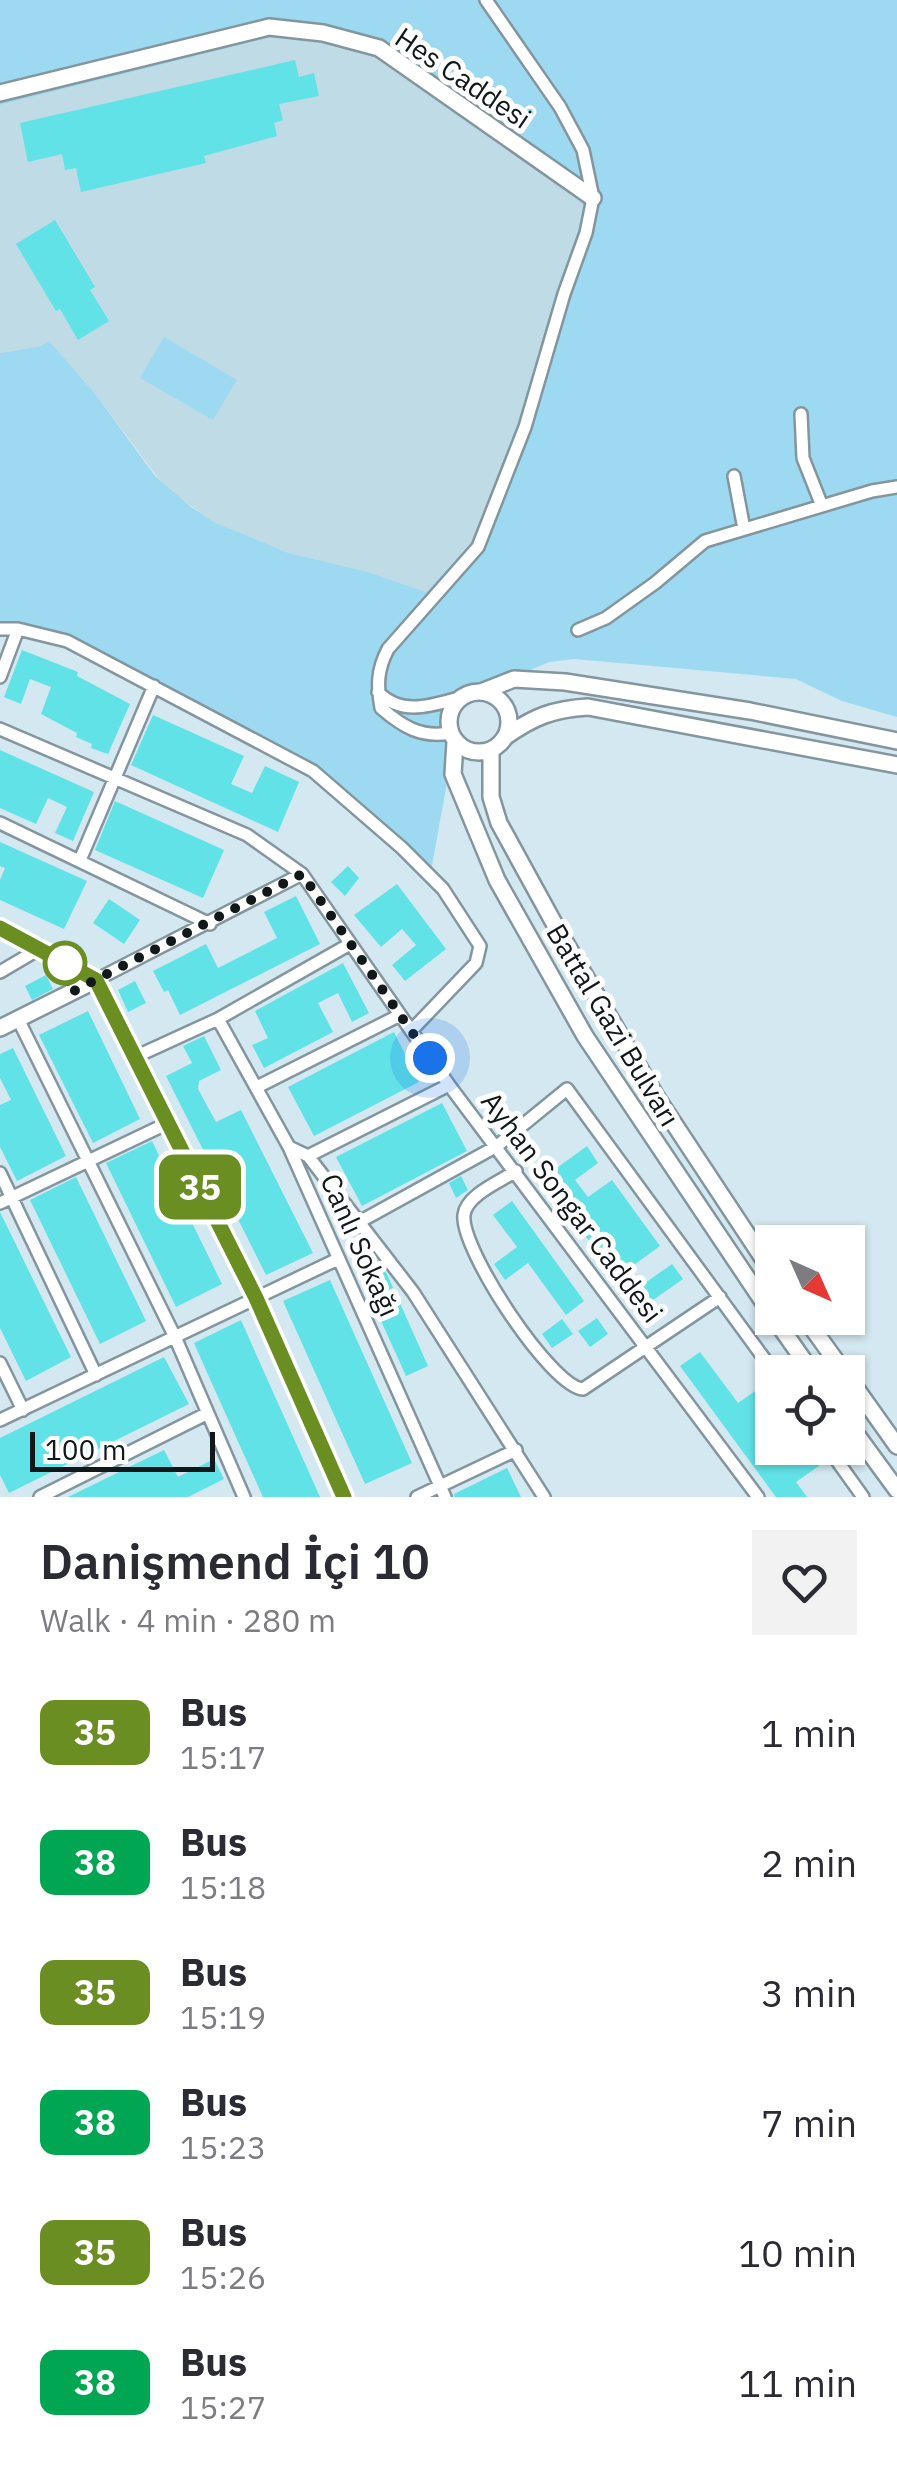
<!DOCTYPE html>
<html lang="en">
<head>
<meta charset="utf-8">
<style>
	:root { --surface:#fff; --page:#f2f2f3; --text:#2b2b33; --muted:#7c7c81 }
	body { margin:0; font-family:"IBM Plex Sans",sans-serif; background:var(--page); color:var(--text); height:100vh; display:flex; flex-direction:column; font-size:38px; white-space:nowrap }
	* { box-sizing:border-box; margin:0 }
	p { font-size:32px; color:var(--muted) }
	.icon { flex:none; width:55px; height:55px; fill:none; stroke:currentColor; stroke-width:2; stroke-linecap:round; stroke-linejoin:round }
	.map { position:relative; height:1497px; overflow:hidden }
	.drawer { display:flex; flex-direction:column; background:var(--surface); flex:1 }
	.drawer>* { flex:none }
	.badge { padding:0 20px; border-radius:15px; font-size:35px; line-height:65px }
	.needle { width:65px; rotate:135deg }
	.controls { position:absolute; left:755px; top:1225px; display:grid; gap:20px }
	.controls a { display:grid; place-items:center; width:110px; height:110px; border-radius:0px; background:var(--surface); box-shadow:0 2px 8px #0004; font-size:50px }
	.scale { position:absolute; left:30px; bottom:25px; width:185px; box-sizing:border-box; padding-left:10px; border:5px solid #10181a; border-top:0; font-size:28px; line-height:35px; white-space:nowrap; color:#10181a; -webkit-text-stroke:8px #fff; paint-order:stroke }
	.you { position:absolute; width:50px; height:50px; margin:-25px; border:8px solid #fff; border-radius:50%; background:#1a73e8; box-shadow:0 0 0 15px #1a73e833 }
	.map>.badge { position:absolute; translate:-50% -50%; box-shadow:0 0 0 5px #fff }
	.round { display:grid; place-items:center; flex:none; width:105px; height:105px; border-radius:0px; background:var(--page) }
	.head { display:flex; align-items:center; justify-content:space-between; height:170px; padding:0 40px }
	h1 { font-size:48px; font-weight:600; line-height:75px }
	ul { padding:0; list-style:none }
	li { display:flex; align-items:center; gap:30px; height:130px; padding:0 40px }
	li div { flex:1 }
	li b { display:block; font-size:38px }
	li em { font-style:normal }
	li .badge { min-width:110px; font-weight:700; text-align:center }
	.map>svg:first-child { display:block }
	.built { fill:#bfdbe6 }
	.green { fill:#9ddaf1 }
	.building { fill:#61e2e6 }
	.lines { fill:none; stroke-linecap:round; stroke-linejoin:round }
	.street-casing { stroke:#83969e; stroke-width:16 }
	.secondary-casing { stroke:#83969e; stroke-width:20 }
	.street { stroke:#fff; stroke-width:11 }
	.secondary { stroke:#fff; stroke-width:15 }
	.line-casing { stroke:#fff; stroke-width:22 }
	.line { stroke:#6b8e23; stroke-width:15 }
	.walk { stroke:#10181a; stroke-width:10; stroke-dasharray:0 18 }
	.stop-dot { fill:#fff; stroke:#6b8e23; stroke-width:5 }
	.labels { text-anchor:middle; stroke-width:10; stroke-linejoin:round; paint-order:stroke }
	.street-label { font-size:28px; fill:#10181a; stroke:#fff }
</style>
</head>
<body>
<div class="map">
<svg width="897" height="1497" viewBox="0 0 897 1497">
	<rect width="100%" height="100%" fill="#d3e8f0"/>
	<path class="built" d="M 280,35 L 321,39 L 374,53 L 578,198 L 585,210 L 554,298 L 530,389 L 474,540 L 426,592 L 368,572 L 289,553 L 214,522 L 165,487 L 96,395 L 41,346 L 0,353 L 0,105 Z"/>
	<path class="green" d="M 0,0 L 897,0 L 897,717 L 842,701 L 796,679 L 575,659 L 549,662 L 515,677 L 463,694 L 431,871 L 355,797 L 298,755 L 58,631 L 0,621 L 0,353 L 41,346 L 49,341 L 96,395 L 155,476 L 190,506 L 214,522 L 289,553 L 368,572 L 426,592 L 474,540 L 530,389 L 554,298 L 585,210 L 578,198 L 374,53 L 321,39 L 280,35 L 0,105 Z
		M 164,337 L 237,380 L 213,420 L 140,378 Z"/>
	<path class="building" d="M 295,60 L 299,77 L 314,73 L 319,96 L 279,104 L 283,120 L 274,123 L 277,136 L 204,156 L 206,163 L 81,192 L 76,168 L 65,170 L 62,154 L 28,162 L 20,123 Z
		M 55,220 L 95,287 L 90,290 L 109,321 L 78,340 L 60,309 L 56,311 L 16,244 Z
		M 22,650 L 78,672 L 77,676 L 130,704 L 108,754 L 91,748 L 92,744 L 76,737 L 77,733 L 41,714 L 51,687 L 30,679 L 21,704 L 4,697 Z
		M 153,715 L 244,756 L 231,784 L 252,793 L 265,766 L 299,782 L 278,832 L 131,765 Z
		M 0,750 L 94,792 L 73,841 L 55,833 L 67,807 L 48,798 L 36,824 L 0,808 Z
		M 115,801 L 224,850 L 203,898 L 95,850 Z
		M 0,842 L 87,881 L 64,929 L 0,900 L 0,880 L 5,868 L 0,866 Z
		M 348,866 L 359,878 L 345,896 L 331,882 Z
		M 397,884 L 446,949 L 405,981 L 392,965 L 416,945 L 402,929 L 381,947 L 354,915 Z
		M 296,896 L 320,944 L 180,1015 L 168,990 L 164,992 L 153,971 L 206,944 L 218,968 L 277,938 L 264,912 Z
		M 109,899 L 140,920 L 124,944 L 93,923 Z
		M 343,963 L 369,1013 L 352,1022 L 338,993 L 318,1003 L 333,1032 L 264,1068 L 252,1045 L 268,1038 L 255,1011 Z
		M 46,975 L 53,989 L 32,1000 L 25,986 Z
		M 135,981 L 146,1003 L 128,1012 L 118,990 Z
		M 88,1011 L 140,1119 L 93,1143 L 39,1035 Z
		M 394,1032 L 419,1082 L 314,1136 L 288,1087 Z
		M 204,1036 L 221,1070 L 199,1081 L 198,1089 L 216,1122 L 241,1110 L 313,1253 L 266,1275 L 166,1076 L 192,1063 L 183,1046 Z
		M 13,1048 L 66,1156 L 17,1181 L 0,1147 L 0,1105 L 11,1100 L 0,1078 L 0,1054 Z
		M 442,1103 L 467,1151 L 362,1206 L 336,1157 Z
		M 152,1141 L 222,1284 L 176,1307 L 106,1163 Z
		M 587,1146 L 598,1163 L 575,1180 L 588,1197 L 612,1180 L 660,1246 L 616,1278 L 543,1178 Z
		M 461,1176 L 468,1190 L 456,1198 L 449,1183 Z
		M 76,1177 L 146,1321 L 100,1344 L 30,1200 Z
		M 512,1201 L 584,1301 L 566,1315 L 528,1263 L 505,1280 L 494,1264 L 517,1247 L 493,1215 Z
		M 0,1212 L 71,1357 L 26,1381 L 0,1328 Z
		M 376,1259 L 387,1274 L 428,1366 L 406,1376 L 357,1268 Z
		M 672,1264 L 683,1279 L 639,1310 L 628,1295 Z
		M 330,1280 L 412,1463 L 365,1484 L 283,1301 Z
		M 597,1318 L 608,1334 L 590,1347 L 578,1331 Z
		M 562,1319 L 573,1334 L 552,1348 L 542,1334 Z
		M 241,1320 L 260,1363 L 320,1497 L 263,1497 L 209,1377 L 194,1343 Z
		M 700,1352 L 738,1403 L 761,1387 L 772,1402 L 772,1448 L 806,1448 L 819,1466 L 796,1482 L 807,1497 L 776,1497 L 680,1366 Z
		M 164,1357 L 189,1404 L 9,1493 L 0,1475 L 0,1438 Z
		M 164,1450 L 178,1477 L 214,1459 L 224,1479 L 188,1497 L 68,1497 Z
		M 507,1468 L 521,1497 L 454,1497 L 454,1494 Z"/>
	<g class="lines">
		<defs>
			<path id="street" d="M 801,414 L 803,458 L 822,506
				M 734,476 L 744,529
				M 0,629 L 18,629 L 67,641 L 313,771 L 402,848 L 443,889 L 480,946 L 476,963 L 411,1031
				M 578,630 L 606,618 L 655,583 L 705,541 L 872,491 L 897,487
				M 0,677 L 18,629
				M 378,692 C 402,717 433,705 462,697
				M 0,729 L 247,835 L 302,874 L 449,1085 L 758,1497
				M 450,733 C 421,738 403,727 381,708 C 377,685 377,670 388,649 L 478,547 L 525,427 L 564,294 L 586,233 L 593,198 L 583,150 L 560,107 L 486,0
				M 0,823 L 210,924
				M 80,860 L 154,686
				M 0,928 L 96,980 L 302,874
				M 0,972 L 39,949
				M 18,1019 L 175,1337 L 244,1497
				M 218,1019 L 289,1147 L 445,1497
				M 135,1057 L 218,1019 L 350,944
				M 257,1087 L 400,1015
				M 289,1147 L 308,1156 L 413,1292 L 544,1497
				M 308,1156 L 449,1085
				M 516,1171 C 501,1181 466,1195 464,1215 C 460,1249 551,1387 583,1389 L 720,1297
				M 0,1173 L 96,1375
				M 0,1203 L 168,1123
				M 361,1221 L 497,1146 L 567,1089 L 774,1372
				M 0,1363 L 23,1410
				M 0,1420 L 338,1259
				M 828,1448 L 863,1497
				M 40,1497 L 206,1414
				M 417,1497 L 516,1450"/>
			<path id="secondary" d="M 0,93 L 269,27 L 323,33 L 379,48 L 593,198
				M 481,692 L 514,679 L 565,682 L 750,711 L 897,741
				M449 722a30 30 0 1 1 60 0a30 30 0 1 1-60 0Z
				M 505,737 C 533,717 553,709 588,707 L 897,765
				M 455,742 L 453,774 L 497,880 L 585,1036 L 772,1315
				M 491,750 L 491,797 L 499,823 L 555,925 L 657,1098 L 772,1272
				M 0,1028 L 96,980 L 256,1298 L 344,1497
				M 774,1318 L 812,1372
				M 805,1318 L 844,1372
				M 848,1377 L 897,1446
				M 848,1423 L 897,1490"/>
		</defs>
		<use href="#street" class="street-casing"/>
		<use href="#secondary" class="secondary-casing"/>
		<use href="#street" class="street"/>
		<use href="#secondary" class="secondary"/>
	</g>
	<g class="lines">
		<defs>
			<path id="line" d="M 0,928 L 96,980 L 256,1298 L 344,1497"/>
		</defs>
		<use href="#line" class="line-casing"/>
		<use href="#line" class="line"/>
		<path class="walk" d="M 65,963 L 70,993 L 302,874 L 430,1058"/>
	</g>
	<circle class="stop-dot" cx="65" cy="963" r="20"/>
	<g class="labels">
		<g class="street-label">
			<text transform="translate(463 78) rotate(34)" y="10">Hes Caddesi</text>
			<text transform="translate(613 1025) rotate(59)" y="10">Battal Gazi Bulvarı</text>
			<text transform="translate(572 1207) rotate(53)" y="10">Ayhan Songar Caddesi</text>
			<text transform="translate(360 1245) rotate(66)" y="10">Canlı Sokağı</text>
		</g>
	</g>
</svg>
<div class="controls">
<a><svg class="needle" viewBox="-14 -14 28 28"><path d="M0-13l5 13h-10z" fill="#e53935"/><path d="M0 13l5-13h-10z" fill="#7c7c81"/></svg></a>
<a><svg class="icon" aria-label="locate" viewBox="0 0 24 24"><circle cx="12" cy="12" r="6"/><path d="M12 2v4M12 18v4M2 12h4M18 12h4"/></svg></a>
</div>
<div class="scale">100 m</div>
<div class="you" style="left:430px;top:1058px"></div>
<b class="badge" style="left:200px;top:1187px;background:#6b8e23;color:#fff">35</b>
</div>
<section class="drawer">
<div class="head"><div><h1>Danişmend İçi 10</h1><p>Walk · 4 min · 280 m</p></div><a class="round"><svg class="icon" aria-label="heart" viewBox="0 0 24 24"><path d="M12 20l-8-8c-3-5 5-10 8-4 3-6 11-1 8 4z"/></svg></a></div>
<ul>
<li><span class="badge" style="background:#6b8e23;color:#fff">35</span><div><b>Bus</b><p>15:17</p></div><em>1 min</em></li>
<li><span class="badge" style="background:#00a651;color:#fff">38</span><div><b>Bus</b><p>15:18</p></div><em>2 min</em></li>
<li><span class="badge" style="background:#6b8e23;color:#fff">35</span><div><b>Bus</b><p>15:19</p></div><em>3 min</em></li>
<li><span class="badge" style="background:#00a651;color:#fff">38</span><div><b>Bus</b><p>15:23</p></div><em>7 min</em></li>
<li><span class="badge" style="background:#6b8e23;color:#fff">35</span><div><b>Bus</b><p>15:26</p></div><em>10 min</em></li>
<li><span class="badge" style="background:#00a651;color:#fff">38</span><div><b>Bus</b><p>15:27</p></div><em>11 min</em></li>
</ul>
</section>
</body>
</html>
